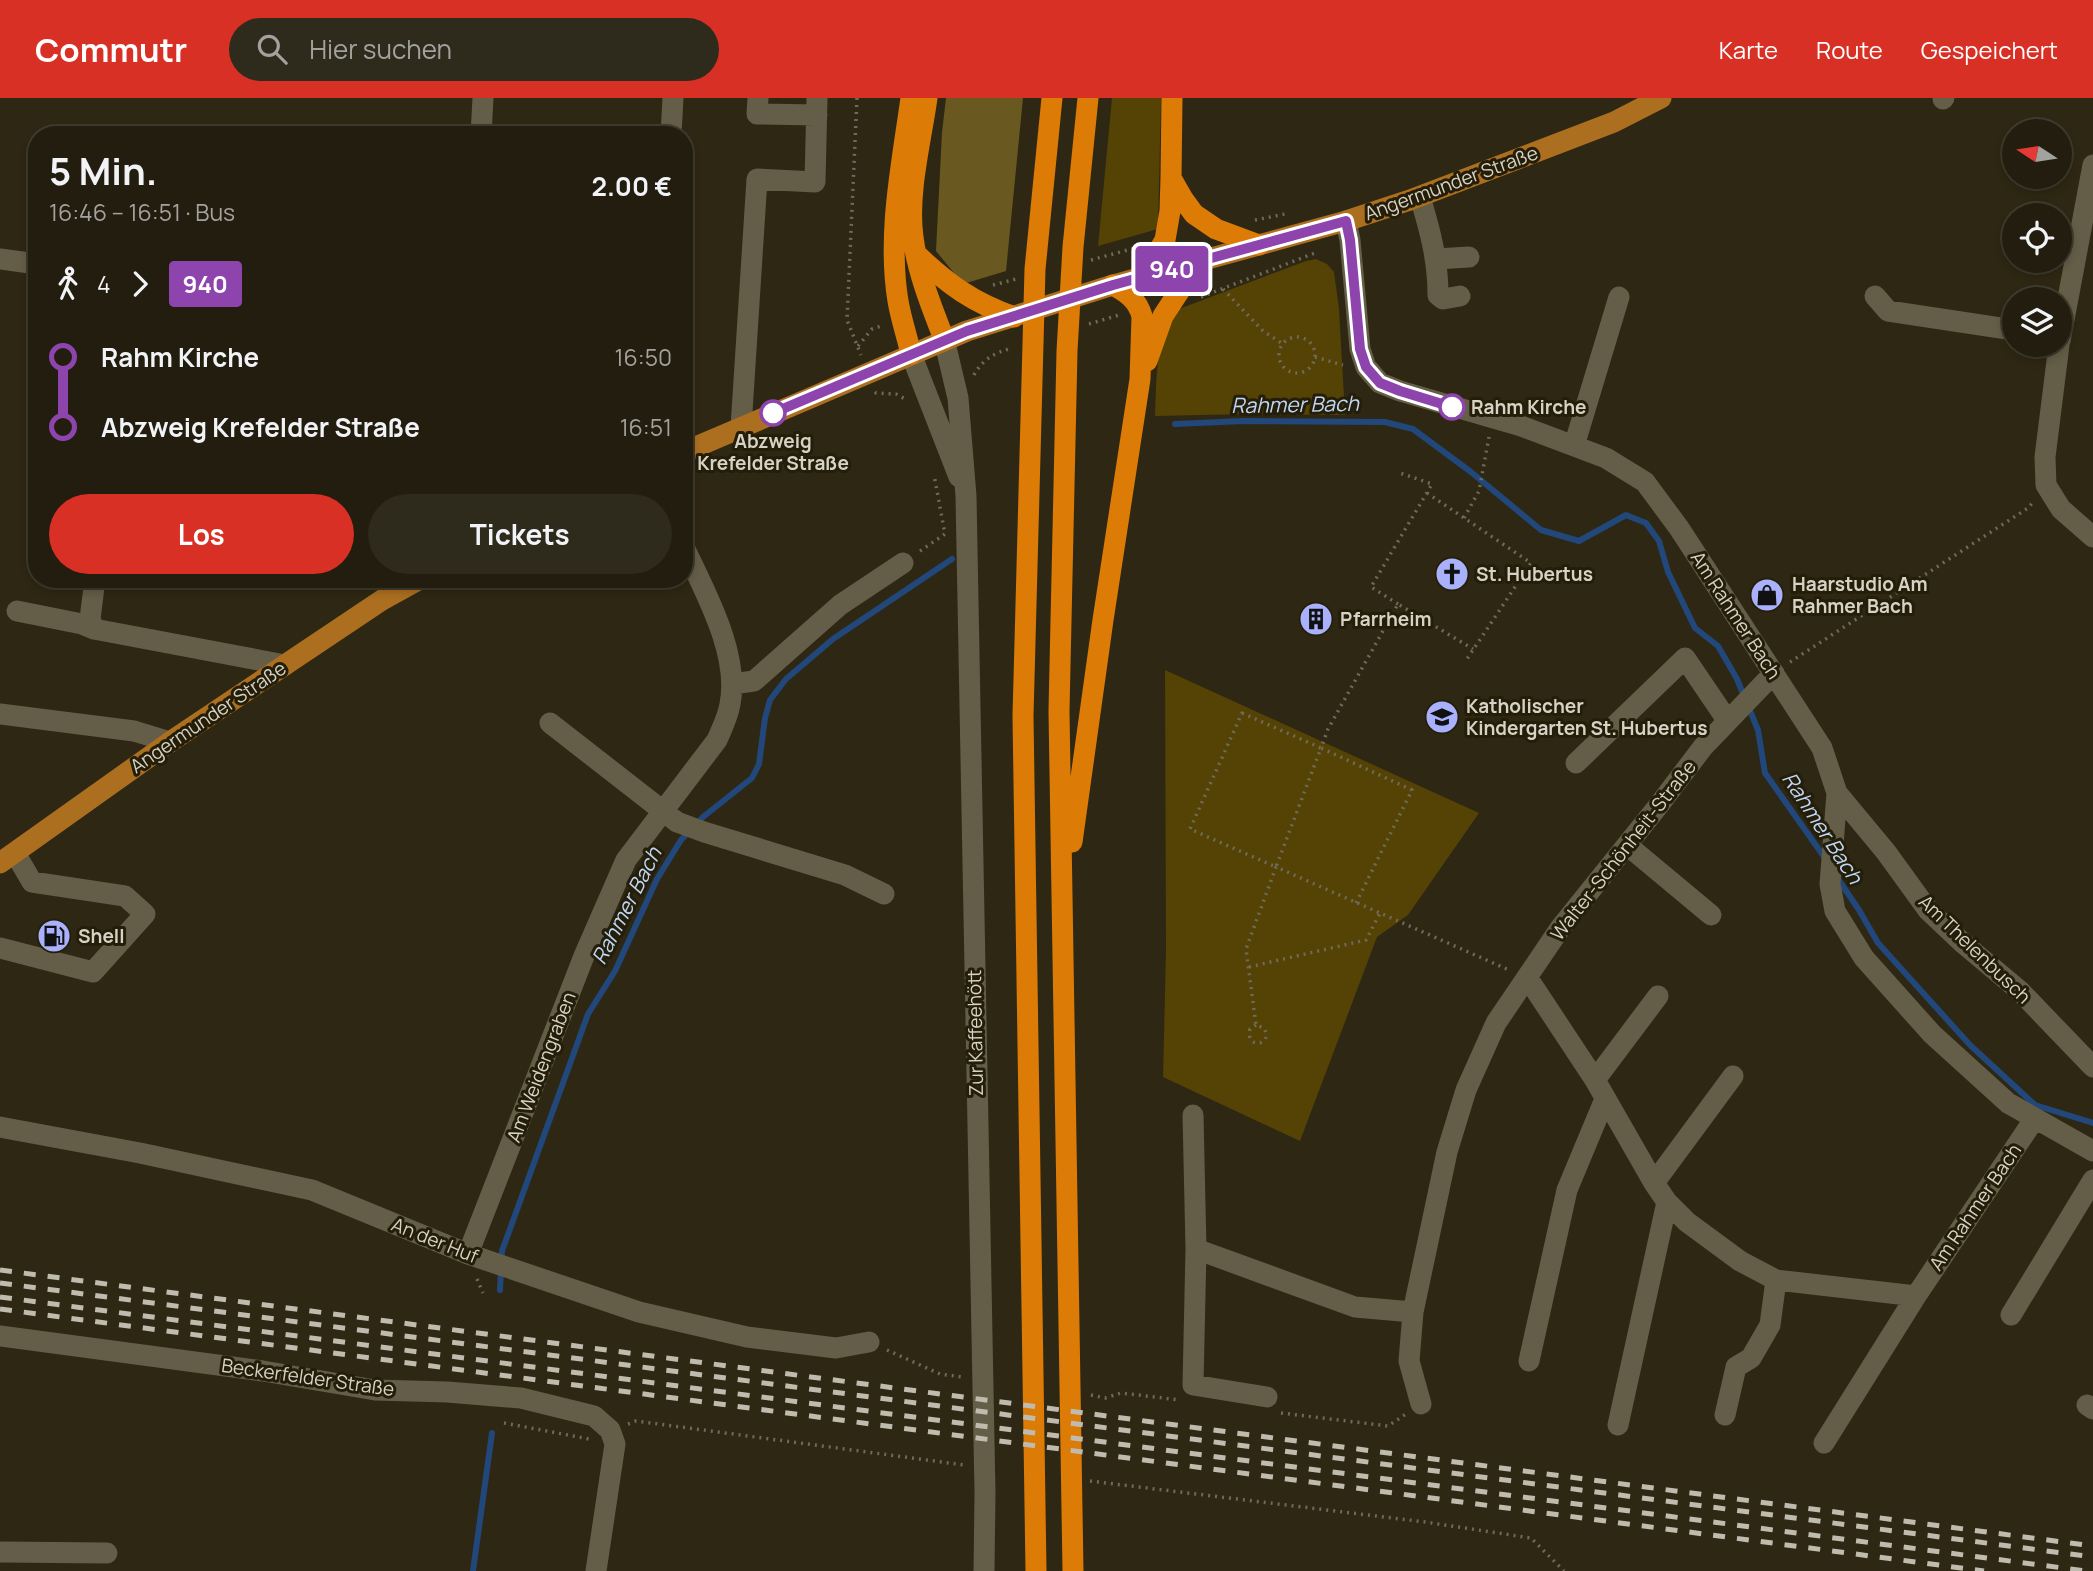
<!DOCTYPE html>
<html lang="de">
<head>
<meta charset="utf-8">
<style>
	:root { --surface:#221d0e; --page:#2e2a1c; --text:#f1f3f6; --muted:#a2a29e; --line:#3f3b2e; --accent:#d93025 }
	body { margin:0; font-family:Manrope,sans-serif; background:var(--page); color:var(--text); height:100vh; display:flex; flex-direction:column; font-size:26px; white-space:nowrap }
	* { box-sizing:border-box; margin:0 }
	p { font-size:23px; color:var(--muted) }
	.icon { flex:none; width:38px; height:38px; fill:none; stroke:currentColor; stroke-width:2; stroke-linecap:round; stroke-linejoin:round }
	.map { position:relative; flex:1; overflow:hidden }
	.side { position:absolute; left:28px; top:28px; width:665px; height:462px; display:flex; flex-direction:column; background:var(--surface); border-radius:28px; box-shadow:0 4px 10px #0003,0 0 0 2px var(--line) }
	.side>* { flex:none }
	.badge { padding:0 14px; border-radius:5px; font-size:24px; line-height:46px }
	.needle { width:46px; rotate:282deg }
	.tools { position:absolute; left:2002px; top:21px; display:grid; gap:14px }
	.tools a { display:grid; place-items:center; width:70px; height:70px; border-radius:50%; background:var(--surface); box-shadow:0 4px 10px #0003,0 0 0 2px var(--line); font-size:35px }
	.map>.badge { position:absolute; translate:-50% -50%; box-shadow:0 0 0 4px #fff }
	.legs { display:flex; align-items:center; gap:10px; height:77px; padding:0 21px; font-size:23px }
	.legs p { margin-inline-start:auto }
	.head { display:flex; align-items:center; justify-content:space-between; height:119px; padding:0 21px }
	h1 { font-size:38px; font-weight:700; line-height:52px }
	.cta { display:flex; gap:14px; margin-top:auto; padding:14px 21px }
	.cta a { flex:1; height:80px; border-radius:42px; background:var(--accent); color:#fff; font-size:28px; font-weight:700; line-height:80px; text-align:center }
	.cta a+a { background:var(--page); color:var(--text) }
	ul { padding:0 21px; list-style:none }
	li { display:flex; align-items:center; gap:24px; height:70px; font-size:26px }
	li i { display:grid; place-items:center; width:10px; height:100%; margin:0 9px; background:currentColor }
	li i::after { content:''; width:18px; height:18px; margin:-9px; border:5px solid; border-radius:50%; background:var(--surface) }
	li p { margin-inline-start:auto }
	li:first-child i { background:linear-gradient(#0000 50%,currentColor 0) }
	li:last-child i { background:linear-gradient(currentColor 50%,#0000 0) }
	header { display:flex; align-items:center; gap:42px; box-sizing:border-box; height:98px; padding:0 35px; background:var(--accent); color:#fff }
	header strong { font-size:33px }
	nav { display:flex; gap:38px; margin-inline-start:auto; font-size:24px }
	.search { width:490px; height:63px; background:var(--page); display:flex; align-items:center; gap:18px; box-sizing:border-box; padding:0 24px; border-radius:38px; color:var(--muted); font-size:26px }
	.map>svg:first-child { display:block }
	.green { fill:#544305 }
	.forest { fill:#69581f }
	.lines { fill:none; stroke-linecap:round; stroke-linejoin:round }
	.stream { stroke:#21477b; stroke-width:6 }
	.path { stroke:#706a59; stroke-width:3.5; stroke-dasharray:2 5; stroke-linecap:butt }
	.minor { stroke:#645d47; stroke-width:21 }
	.major { stroke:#ac6f20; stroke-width:21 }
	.highway { stroke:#dc7b06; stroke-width:21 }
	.rail { stroke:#bfbbae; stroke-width:5; stroke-dasharray:12 12; stroke-linecap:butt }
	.line-1-casing { stroke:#fff; stroke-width:16 }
	.line-1 { stroke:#8e44ad; stroke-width:10 }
	.stop-1-dot { fill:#fff; stroke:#8e44ad; stroke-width:3.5 }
	.labels { text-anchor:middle; stroke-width:6; stroke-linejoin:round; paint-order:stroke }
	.street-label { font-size:19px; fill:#d6d2c6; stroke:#241e09 }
	.stop-label { font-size:19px; font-weight:bold; fill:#d6d2c6; stroke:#241e09; text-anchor:start }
	.poi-label { font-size:19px; font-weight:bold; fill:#d6d2c6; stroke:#241e09; text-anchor:start }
	.water-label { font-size:21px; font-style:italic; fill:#bfd6f6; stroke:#241e09 }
</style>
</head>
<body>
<header>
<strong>Commutr</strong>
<div class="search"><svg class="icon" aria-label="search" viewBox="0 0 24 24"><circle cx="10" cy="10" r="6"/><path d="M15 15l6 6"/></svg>Hier suchen</div>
<nav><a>Karte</a><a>Route</a><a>Gespeichert</a></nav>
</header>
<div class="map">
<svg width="2093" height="1473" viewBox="0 0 2093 1473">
	<rect width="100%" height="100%" fill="#2e2713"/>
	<path class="green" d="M 1112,0 L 1161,0 L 1158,131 L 1098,148 Z
		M 1316,161 L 1327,166 L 1334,174 L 1339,211 L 1345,317 L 1248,316 L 1155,318 C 1157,278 1154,245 1179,211 L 1306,163 Z
		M 1165,572 L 1479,715 L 1408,817 L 1377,839 L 1300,1043 L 1163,979 L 1166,852 Z"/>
	<path class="forest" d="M 946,0 L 1023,0 L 1006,173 L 963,186 L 936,153 L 942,34 Z"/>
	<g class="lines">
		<path class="stream" d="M 1175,326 L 1244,323 L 1385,324 L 1413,331 L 1471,374 L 1541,432 L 1579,443 L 1626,417 L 1646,425 L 1659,443 L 1668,474 L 1695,530 L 1718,548 L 1737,581 L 1758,632 L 1765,675 L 1827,763
			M 1836,778 L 1859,812 L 1878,845 L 1970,947 L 2035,1007 L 2093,1025
			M 500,1192 L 502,1153 L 588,916 L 615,873 L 657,781 L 681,742 L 703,719 L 752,680 L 759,666 L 765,620 L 770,602 L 786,581 L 833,541 L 952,461
			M 473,1473 L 492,1335"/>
		<path class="path" d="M 857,0 L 847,222 L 861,257
			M 1255,122 L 1285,116
			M 1091,162 L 1135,150
			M 993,187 L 1016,181
			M 1223,191 L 1263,233 L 1283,246
			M 1201,199 L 1315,155
			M 1089,226 L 1119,217
			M1279 257a18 18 0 1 1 36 0a18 18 0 1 1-36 0Z
			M 858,248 L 872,231 L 884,227
			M 1315,259 L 1343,267
			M 974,277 C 983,261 994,255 1012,250
			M 875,294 L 876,295 L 896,296 L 907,302
			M 1427,395 L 1531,465 L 1465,564
			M 1464,420 L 1479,393 L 1489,339
			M 920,453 L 945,436 L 934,377
			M 1398,506 L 1371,489 L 1432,386 L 1400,375
			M 1790,564 L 2028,410 L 2034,403
			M 1242,615 L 1321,650 L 1276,769 L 1190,731 Z
			M 1356,805 L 1412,692 L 1321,650 L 1328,631 L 1398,506 L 1473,551
			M 1249,869 L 1366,842 L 1380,815
			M 1256,927 L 1250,931 C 1245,952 1274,948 1264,930 L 1256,927 L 1246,851 L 1276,769 L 1509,872
			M 477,1181 L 483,1195
			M 887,1252 L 940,1276 L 962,1279
			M 1091,1297 L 1105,1300 L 1121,1295 L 1180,1302
			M 1281,1315 L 1388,1328 L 1406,1316
			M 504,1325 L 589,1341
			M 628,1326 L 636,1323 L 964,1367
			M 1090,1383 L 1425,1424 L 1531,1440 L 1564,1473"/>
		<path class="minor" d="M 758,0 L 757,16 L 817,17
			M 1943,1 L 1944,0
			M 481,37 L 483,0
			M 671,37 L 673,0
			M 1420,99 C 1430,132 1438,162 1438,197 L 1443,201 L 1460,198
			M 1346,123 L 1350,142 L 1360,251 L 1366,269 L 1380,285 L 1400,293 L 1521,328 L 1606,360 L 1645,384 L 1679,430 L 1822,650 L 1837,695 L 1830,786 L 1835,813 L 1864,860 L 1932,936 L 2008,1005 L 2093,1053
			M 0,161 L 37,166
			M 1436,161 L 1469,159
			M 1875,198 L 1888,213 L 2014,232
			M 944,241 L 958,300 L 966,398 L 985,1395 L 984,1473
			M 2060,243 L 2093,67
			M 2059,247 L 2045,359 L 2046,387 L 2061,411 L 2093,439
			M 911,256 L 959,379
			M 741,329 L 757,81 L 815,84 L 817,0
			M 1574,348 L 1619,199
			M 95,481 L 90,521 L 94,531 L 285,567
			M 17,513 L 82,526 L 94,531
			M 732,586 L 754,583 L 840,507 L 903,465
			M 0,616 L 134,633 L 170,644
			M 550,625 L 677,724 L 704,734 L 845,777 L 884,796
			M 1576,665 L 1685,560 L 1727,622
			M 1837,695 L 1886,754 L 1928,812 L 1964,846 L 2020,893 L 2093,969
			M 1627,747 L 1711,817
			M 0,850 L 93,874 L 145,816 L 125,798 L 32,784 L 15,755
			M 1527,879 L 1595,982 L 1654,1085 L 1667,1104 L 1687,1124 L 1740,1163 L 1776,1182 L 1916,1198
			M 1595,982 L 1658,898
			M 1193,1017 L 1196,1151 L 1355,1209 L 1413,1214
			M 0,1029 L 140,1055 L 312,1092 L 468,1156 L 639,1214 L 747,1239 L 836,1250 L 869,1244
			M 1654,1085 L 1733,978
			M 1196,1151 L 1193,1287 L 1267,1299
			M 468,1156 L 584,858 L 626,762 L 717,642 C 722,630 728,619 730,606 C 740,556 705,494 684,449
			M 2011,1217 L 2093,1082
			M 0,1238 L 263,1273 L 375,1292 L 447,1294 L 521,1300 L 594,1318 L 610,1332 L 615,1346 L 596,1473
			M 1529,1263 L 1567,1092 L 1605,1001
			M 1421,1306 L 1409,1263 L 1413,1214 L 1447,1054 L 1466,992 L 1496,925 L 1561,829 L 1659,707 L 1703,649 L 1774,575
			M 2087,1307 L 2093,1311
			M 1725,1317 L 1736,1269 L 1751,1260 L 1770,1227 L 1776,1182
			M 1618,1327 L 1667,1104
			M 1824,1345 L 1916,1198 L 2035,1020
			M 0,1454 L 107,1455"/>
		<path class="major" d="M 684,354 L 967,233 L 1113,187 L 1346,123 L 1410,102 L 1614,24 L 1661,0
			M 0,765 L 170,644 L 382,502 L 420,481"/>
		<path class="highway" d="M 927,0 C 921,43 907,96 913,139 C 917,173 932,210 944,241
			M 1172,0 L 1171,80 L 1183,101 L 1194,116 L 1216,131 L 1259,147
			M 917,157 C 949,187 972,204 1014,219
			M 1143,179 L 1165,142 L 1170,113 L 1171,80
			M 911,256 C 907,238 901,221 898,203 C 887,136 902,66 911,0
			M 1147,263 L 1163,218 L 1199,163
			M 1072,744 L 1103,522 L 1140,281 L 1142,218 C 1137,201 1127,195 1113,187
			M 1036,1473 L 1023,618 L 1035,171 L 1052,0
			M 1073,1473 L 1059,613 L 1067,253 L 1073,149 L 1088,0"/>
		<path class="rail" d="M 0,1172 L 2093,1448
			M 0,1185 L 2093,1459
			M 0,1199 L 2086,1473
			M 0,1211 L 1984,1473"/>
	</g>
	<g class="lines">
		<defs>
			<path id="line-1" d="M 773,315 L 967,233 L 1113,187 L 1346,123 L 1350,142 L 1360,251 L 1366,269 L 1380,285 L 1400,293 L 1452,309"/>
		</defs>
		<use href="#line-1" class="line-1-casing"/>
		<use href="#line-1" class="line-1"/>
	</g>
	<defs>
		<symbol id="church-disc" viewBox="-11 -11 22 22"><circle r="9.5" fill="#a9b0fc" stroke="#241e09"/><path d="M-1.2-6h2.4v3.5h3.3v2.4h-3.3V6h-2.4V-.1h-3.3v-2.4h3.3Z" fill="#111"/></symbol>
		<symbol id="shop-disc" viewBox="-11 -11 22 22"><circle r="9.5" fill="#a9b0fc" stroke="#241e09"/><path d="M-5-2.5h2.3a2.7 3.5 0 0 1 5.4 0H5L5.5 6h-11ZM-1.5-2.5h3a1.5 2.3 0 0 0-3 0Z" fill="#111"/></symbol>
		<symbol id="building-disc" viewBox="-11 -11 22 22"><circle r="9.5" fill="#a9b0fc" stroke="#241e09"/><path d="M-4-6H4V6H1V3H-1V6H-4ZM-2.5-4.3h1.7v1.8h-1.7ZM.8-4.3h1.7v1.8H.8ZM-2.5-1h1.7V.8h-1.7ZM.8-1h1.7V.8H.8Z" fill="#111"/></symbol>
		<symbol id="school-disc" viewBox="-11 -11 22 22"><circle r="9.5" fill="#a9b0fc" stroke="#241e09"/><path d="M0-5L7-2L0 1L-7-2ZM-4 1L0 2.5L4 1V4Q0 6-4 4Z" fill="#111"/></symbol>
		<symbol id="fuel-disc" viewBox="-11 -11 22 22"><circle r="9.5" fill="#a9b0fc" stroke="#241e09"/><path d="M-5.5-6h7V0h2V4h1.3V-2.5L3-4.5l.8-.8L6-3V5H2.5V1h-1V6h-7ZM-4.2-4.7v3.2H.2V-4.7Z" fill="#111"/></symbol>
	</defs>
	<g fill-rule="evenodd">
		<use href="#church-disc" x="1433" y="457" width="38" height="38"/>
		<use href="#shop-disc" x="1748" y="478" width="38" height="38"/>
		<use href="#building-disc" x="1297" y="502" width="38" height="38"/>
		<use href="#school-disc" x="1423" y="600" width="38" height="38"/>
		<use href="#fuel-disc" x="35" y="819" width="38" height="38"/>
	</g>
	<g class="stop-1-dot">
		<circle cx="1452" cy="309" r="12"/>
		<circle cx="773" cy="315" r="12"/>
	</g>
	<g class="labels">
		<g class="street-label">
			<text transform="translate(1451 85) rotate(-20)" y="7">Angermunder Straße</text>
			<text transform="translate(1736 517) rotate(57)" y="7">Am Rahmer Bach</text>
			<text transform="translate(208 619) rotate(-34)" y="7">Angermunder Straße</text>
			<text transform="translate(1623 752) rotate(-52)" y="7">Walter-Schönheit-Straße</text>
			<text transform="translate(1975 851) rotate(44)" y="7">Am Thelenbusch</text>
			<text transform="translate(975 935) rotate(-91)" y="7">Zur Kaffeehött</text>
			<text transform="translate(541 969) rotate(-69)" y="7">Am Weidengraben</text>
			<text transform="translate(1975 1109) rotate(-56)" y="7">Am Rahmer Bach</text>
			<text transform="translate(435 1142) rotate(22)" y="7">An der Huf</text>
			<text transform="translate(308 1279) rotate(8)" y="7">Beckerfelder Straße</text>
		</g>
		<g class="stop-label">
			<text x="1471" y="316">Rahm Kirche</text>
			<text x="773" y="350" text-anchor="middle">Abzweig<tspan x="773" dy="22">Krefelder Straße</tspan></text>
		</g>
		<g class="poi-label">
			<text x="1476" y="483">St. Hubertus</text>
			<text x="1792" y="493">Haarstudio Am<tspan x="1792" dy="22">Rahmer Bach</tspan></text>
			<text x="1340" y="528">Pfarrheim</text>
			<text x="1466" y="615">Katholischer<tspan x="1466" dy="22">Kindergarten St. Hubertus</tspan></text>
			<text x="78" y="845">Shell</text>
		</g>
		<g class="water-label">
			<text transform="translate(1295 307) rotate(-1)" y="7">Rahmer Bach</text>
			<text transform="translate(1822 730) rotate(57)" y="7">Rahmer Bach</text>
			<text transform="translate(627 808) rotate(-63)" y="7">Rahmer Bach</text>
		</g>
	</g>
</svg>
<div class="tools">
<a><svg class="needle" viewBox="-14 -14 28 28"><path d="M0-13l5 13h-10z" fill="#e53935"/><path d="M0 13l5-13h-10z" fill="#a2a29e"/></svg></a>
<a><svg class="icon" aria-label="locate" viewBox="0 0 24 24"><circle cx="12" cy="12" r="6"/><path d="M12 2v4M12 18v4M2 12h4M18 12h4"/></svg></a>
<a><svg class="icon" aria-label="layers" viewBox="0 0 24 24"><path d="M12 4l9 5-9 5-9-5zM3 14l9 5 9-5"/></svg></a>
</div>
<b class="badge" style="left:1172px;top:171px;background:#8e44ad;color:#fff">940</b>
<section class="side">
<div class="head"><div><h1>5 Min.</h1><p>16:46 – 16:51 · Bus</p></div><b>2.00 €</b></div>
<div class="legs"><svg class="icon" aria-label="walk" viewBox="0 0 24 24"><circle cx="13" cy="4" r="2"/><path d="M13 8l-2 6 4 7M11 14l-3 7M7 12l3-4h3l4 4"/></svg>4<svg class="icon" aria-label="forward" viewBox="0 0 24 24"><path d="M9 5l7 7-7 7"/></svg><b class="badge" style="background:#8e44ad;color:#fff">940</b></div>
<ul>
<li><i style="color:#8e44ad"></i><b>Rahm Kirche</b><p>16:50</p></li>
<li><i style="color:#8e44ad"></i><b>Abzweig Krefelder Straße</b><p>16:51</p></li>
</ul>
<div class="cta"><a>Los</a><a>Tickets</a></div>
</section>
</div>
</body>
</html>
